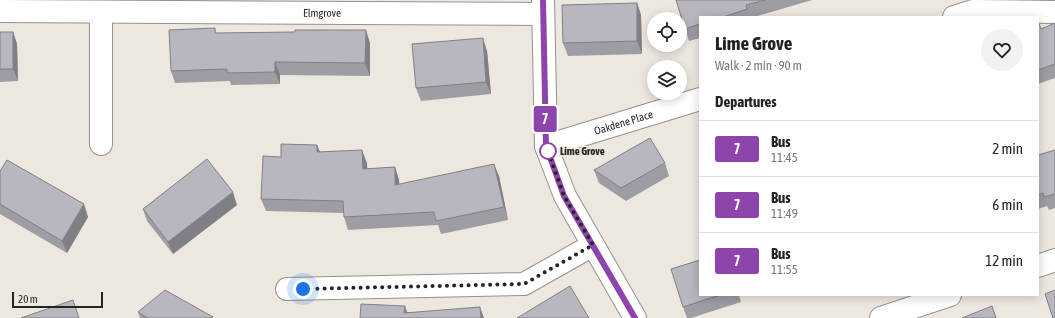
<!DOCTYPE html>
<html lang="en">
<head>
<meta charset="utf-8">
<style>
	:root { --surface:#fff; --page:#f2f2f2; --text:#222; --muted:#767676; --line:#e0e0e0 }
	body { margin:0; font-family:"Asap Condensed",sans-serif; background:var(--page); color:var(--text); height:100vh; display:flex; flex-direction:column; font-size:15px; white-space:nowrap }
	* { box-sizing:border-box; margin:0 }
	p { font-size:13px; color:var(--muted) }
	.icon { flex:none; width:22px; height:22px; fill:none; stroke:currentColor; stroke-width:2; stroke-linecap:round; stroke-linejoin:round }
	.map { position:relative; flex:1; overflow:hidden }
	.sheet { position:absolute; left:699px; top:16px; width:340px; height:280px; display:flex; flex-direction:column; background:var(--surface); border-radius:0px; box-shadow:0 2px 10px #0003 }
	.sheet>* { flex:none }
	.badge { padding:0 8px; border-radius:3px; font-size:14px; line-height:26px }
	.buttons { position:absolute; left:647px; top:12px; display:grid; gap:8px }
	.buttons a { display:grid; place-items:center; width:40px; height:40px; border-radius:50%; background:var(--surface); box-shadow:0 2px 10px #0003; font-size:20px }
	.scale { position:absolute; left:12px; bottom:10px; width:91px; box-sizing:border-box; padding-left:4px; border:2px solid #262421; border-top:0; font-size:11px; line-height:14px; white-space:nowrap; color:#262421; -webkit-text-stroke:3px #ede8df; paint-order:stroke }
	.you { position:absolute; width:20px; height:20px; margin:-10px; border:3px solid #fff; border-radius:50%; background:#1a73e8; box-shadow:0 0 0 6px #1a73e833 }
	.map>.badge { position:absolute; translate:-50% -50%; box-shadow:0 0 0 2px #fff }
	h2 { padding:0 16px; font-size:15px; line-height:36px }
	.round { display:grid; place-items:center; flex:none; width:42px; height:42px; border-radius:21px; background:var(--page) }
	.overview { display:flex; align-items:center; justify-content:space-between; height:68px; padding:0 16px }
	h1 { font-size:19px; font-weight:700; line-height:30px }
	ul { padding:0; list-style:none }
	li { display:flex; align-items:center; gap:12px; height:56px; padding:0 16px; border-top:1px solid var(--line) }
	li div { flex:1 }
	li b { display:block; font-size:15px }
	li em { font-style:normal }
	li .badge { min-width:44px; font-weight:700; text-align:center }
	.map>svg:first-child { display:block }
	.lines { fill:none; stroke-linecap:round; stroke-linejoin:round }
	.minor-casing { stroke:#969289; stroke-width:24 }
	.minor { stroke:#fff; stroke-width:22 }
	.wall { fill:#9e9da4 }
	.shaded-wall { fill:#817f86 }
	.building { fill:#b8b6bf; stroke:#817f86 }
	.line-casing { stroke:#fff; stroke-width:9 }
	.line { stroke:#8e44ad; stroke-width:6 }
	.walk { stroke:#262421; stroke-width:4; stroke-dasharray:0 7.2 }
	.stop-dot { fill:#fff; stroke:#8e44ad; stroke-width:2 }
	.labels { text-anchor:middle; stroke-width:3; stroke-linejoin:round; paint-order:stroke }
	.street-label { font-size:11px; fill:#262421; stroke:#ede8df }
	.stop-label { font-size:11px; font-weight:bold; fill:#262421; stroke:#ede8df; text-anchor:start }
</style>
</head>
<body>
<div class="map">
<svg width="1055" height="318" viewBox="0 0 1055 318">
	<rect width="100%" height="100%" fill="#ede8df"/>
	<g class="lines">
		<defs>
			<g id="minor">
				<path d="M 543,0 L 546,146 L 565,196 L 635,318"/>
				<path id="s1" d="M 0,11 L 543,14"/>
				<path d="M 954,17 L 973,11 L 1055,12"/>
				<path d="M 101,144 L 101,12"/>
				<path id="s2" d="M 546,146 L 700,99"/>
				<path d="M 1038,266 L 1055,260"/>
				<path d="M 287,289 L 524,284 L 593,245"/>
				<path d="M 881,318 L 950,295"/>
			</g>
		</defs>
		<use href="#minor" class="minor-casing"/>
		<use href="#minor" class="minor"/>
	</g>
	<path class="wall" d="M 676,0 L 812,0 L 754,17 L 700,17 L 700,38 L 689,41 Z
		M 637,3 L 641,15 L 642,54 L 568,56 L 563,43 Z
		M 1055,23 L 1055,78 L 1038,84 L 1038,25 L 1041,29 Z
		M 215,28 L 216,33 L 370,43 L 370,76 L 280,75 L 280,84 L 231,85 L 230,81 L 175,83 L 171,71 Z
		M 0,32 L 13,32 L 17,44 L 18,81 L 0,82 Z
		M 487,51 L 491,94 L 421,101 L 416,88 Z
		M 317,145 L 320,152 L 367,163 L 367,169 L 395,167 L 399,180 L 399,185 L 499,176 L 508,220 L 441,234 L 438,225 L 348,230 L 344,217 L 344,213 L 266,211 L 261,199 L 281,157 Z
		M 1055,150 L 1055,208 L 1049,210 L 1047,206 L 1038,209 L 1038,155 Z
		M 665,163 L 669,176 L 626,201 L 599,183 L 594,170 Z
		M 0,171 L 88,217 L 67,253 L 0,214 Z
		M 237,205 L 173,254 L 147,221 L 143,209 Z
		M 700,295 L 739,295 L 741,302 L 691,318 L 687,318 L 683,307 Z
		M 138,312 L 213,317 L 213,318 L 140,318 Z"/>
	<path class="shaded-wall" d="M 637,3 L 641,15 L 642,54 L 637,41 Z
		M 366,30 L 370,43 L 370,76 L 365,63 Z
		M 13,32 L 17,44 L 18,81 L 13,69 Z
		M 483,38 L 487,51 L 491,94 L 486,82 Z
		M 275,62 L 280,75 L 280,84 L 275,72 Z
		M 317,145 L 322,158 L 317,152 Z
		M 362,150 L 367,163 L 368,181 L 363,169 Z
		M 494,164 L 499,176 L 508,220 L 504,207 Z
		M 395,167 L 399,180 L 400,198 L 395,185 Z
		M 233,192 L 237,205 L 173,254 L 168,242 Z
		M 84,204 L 88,217 L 67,253 L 62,241 Z
		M 405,306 L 409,318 L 404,313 Z
		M 480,307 L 484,318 L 481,318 Z"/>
	<path class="building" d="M 676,0 L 765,0 L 746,5 L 747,9 L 723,17 L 700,17 L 700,24 L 685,29 Z
		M 637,3 L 637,41 L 563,43 L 562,5 Z
		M 1055,23 L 1055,64 L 1038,70 L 1038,25 L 1039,24 L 1041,29 Z
		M 215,28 L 215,33 L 295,32 L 295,30 L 366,30 L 365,63 L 275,62 L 275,72 L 227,73 L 227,69 L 171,71 L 169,30 Z
		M 0,32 L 13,32 L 13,69 L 0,69 Z
		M 483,38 L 486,82 L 416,88 L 412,44 Z
		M 650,138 L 665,163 L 621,188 L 594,170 Z
		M 281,144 L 317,145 L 317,152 L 362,150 L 363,169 L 395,167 L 395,185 L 494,164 L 504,207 L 436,221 L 434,212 L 344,217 L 343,201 L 261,199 L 263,156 L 281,157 Z
		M 1055,150 L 1055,194 L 1044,197 L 1043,193 L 1038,195 L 1038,155 Z
		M 207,159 L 233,192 L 168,242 L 143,209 Z
		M 7,160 L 84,204 L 62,241 L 0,204 L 0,171 Z
		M 700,260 L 700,295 L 720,295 L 683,307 L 671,269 Z
		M 570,286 L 589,318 L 517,318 Z
		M 165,290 L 213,317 L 212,318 L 148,318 L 138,312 Z
		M 1055,290 L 1055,318 L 1053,318 L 1045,294 Z
		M 73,300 L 79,318 L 21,318 Z
		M 361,304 L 405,306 L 404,313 L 480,307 L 481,318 L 360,318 Z
		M 992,306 L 996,318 L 962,318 Z"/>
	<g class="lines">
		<defs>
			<path id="line" d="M 543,0 L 546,146 L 564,196 L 635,318"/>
		</defs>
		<use href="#line" class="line-casing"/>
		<use href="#line" class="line"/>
		<path class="walk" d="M 303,289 L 524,284 L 593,245 L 564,196 L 546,146 L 548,151"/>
	</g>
	<circle class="stop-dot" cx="548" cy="151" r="8"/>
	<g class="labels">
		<g class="street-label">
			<text dy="4" stroke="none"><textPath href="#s1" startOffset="322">Elmgrove</textPath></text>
			<text dy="4" stroke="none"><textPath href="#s2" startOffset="81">Oakdene Place</textPath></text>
		</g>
		<g class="stop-label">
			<text x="560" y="155">Lime Grove</text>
		</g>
	</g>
</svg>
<div class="buttons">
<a><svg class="icon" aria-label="locate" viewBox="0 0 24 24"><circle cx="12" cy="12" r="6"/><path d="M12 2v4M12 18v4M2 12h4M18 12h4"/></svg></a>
<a><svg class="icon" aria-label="layers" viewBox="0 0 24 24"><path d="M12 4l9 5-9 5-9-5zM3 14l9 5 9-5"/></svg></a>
</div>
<div class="scale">20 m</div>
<div class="you" style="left:303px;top:289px"></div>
<b class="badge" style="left:545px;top:119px;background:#8e44ad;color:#fff">7</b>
<section class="sheet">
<div class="overview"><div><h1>Lime Grove</h1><p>Walk · 2 min · 90 m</p></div><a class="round"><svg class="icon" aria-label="heart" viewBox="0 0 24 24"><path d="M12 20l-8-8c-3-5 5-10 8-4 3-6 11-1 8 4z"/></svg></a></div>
<h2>Departures</h2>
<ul>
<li><span class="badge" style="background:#8e44ad;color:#fff">7</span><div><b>Bus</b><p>11:45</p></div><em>2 min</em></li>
<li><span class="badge" style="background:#8e44ad;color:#fff">7</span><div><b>Bus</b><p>11:49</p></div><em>6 min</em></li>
<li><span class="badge" style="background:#8e44ad;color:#fff">7</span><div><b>Bus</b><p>11:55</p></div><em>12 min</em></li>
</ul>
</section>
</div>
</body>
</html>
